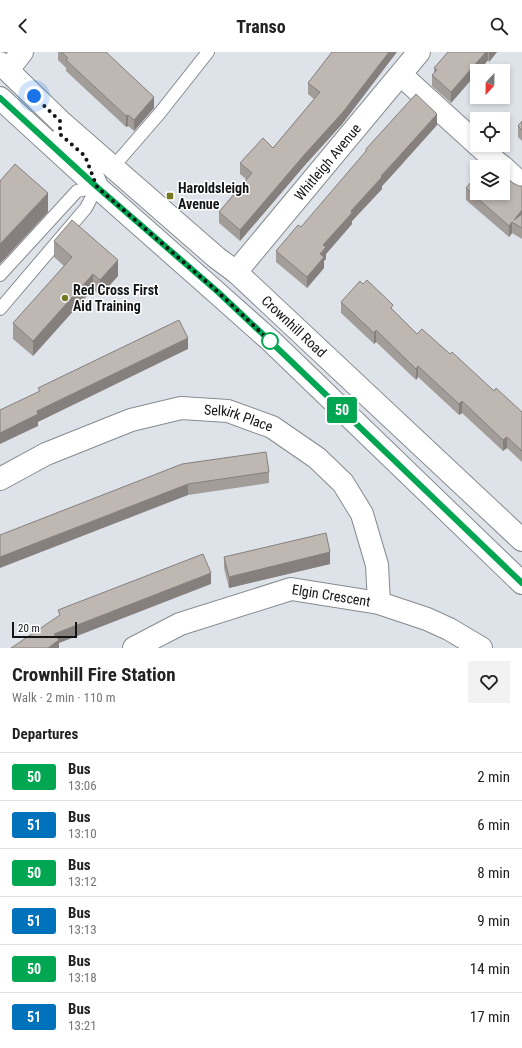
<!DOCTYPE html>
<html lang="en">
<head>
<meta charset="utf-8">
<style>
	:root { --surface:#fff; --page:#f2f2f2; --text:#222; --muted:#767676; --line:#e0e0e0 }
	body { margin:0; font-family:"Roboto Condensed",sans-serif; background:var(--page); color:var(--text); height:100vh; display:flex; flex-direction:column; font-size:15px; white-space:nowrap }
	* { box-sizing:border-box; margin:0 }
	p { font-size:13px; color:var(--muted) }
	.icon { flex:none; width:22px; height:22px; fill:none; stroke:currentColor; stroke-width:2; stroke-linecap:round; stroke-linejoin:round }
	.map { position:relative; height:596px; overflow:hidden }
	.side { display:flex; flex-direction:column; background:var(--surface); flex:1 }
	.side>* { flex:none }
	.badge { padding:0 8px; border-radius:3px; font-size:14px; line-height:26px }
	.needle { width:26px; rotate:202deg }
	.fabs { position:absolute; left:470px; top:12px; display:grid; gap:8px }
	.fabs a { display:grid; place-items:center; width:40px; height:40px; border-radius:0px; background:var(--surface); box-shadow:0 2px 6px #0003; font-size:20px }
	.scale { position:absolute; left:12px; bottom:10px; width:65px; box-sizing:border-box; padding-left:4px; border:2px solid #121416; border-top:0; font-size:11px; line-height:14px; white-space:nowrap; color:#121416; -webkit-text-stroke:3px #fff; paint-order:stroke }
	.you { position:absolute; width:20px; height:20px; margin:-10px; border:3px solid #fff; border-radius:50%; background:#1a73e8; box-shadow:0 0 0 6px #1a73e833 }
	.map>.badge { position:absolute; translate:-50% -50%; box-shadow:0 0 0 2px #fff }
	h2 { padding:0 12px; font-size:15px; line-height:36px }
	.round { display:grid; place-items:center; flex:none; width:42px; height:42px; border-radius:0px; background:var(--page) }
	.overview { display:flex; align-items:center; justify-content:space-between; height:68px; padding:0 12px }
	h1 { font-size:19px; font-weight:700; line-height:30px }
	ul { padding:0; list-style:none }
	li { display:flex; align-items:center; gap:12px; height:48px; padding:0 12px; border-top:1px solid var(--line) }
	li div { flex:1 }
	li b { display:block; font-size:15px }
	li em { font-style:normal }
	li .badge { min-width:44px; font-weight:700; text-align:center }
	header { display:flex; justify-content:space-between; align-items:center; height:52px; padding:0 12px; background:var(--surface); font-size:18px; font-weight:700 }
	.map>svg:first-child { display:block }
	.lines { fill:none; stroke-linecap:round; stroke-linejoin:round }
	.service-casing { stroke:#868b90; stroke-width:14 }
	.minor-casing { stroke:#868b90; stroke-width:24 }
	.secondary-casing { stroke:#868b90; stroke-width:24 }
	.service { stroke:#fff; stroke-width:12 }
	.minor { stroke:#fff; stroke-width:22 }
	.secondary { stroke:#fff; stroke-width:22 }
	.wall { fill:#a39d99 }
	.shaded-wall { fill:#85807d }
	.building { fill:#beb7b2; stroke:#85807d }
	.line-casing { stroke:#fff; stroke-width:9 }
	.line { stroke:#00a651; stroke-width:6 }
	.walk { stroke:#121416; stroke-width:4; stroke-dasharray:0 7.2 }
	.poi-dot { fill:#767921; stroke:#fff; stroke-width:1.5 }
	.stop-dot { fill:#fff; stroke:#00a651; stroke-width:2 }
	.labels { text-anchor:middle; stroke-width:3; stroke-linejoin:round; paint-order:stroke }
	.street-label { font-size:14px; fill:#121416; stroke:#fff }
	.poi-label { font-size:14px; font-weight:bold; fill:#121416; stroke:#fff; text-anchor:start }
</style>
</head>
<body>
<header><svg class="icon" aria-label="back" viewBox="0 0 24 24"><path d="M15 5l-7 7 7 7"/></svg>Transo<svg class="icon" aria-label="search" viewBox="0 0 24 24"><circle cx="10" cy="10" r="6"/><path d="M15 15l6 6"/></svg></header>
<div class="map">
<svg width="522" height="596" viewBox="0 0 522 596">
	<rect width="100%" height="100%" fill="#dee3ea"/>
	<g class="lines">
		<defs>
			<path id="service" d="M 113,115 L 159,62 L 208,0
				M 0,223 L 77,139 L 97,135
				M 0,257 L 86,156 L 97,135"/>
			<g id="minor">
				<path d="M 8,18 L 22,0"/>
				<path d="M 401,23 L 477,92"/>
				<path d="M 63,85 L 85,105 L 97,135"/>
				<path d="M 478,93 L 502,115"/>
				<path d="M 503,115 L 522,133"/>
				<path id="s1" d="M 236,220 L 419,0"/>
				<path id="s2" d="M 0,427 L 46,402 L 131,368 L 181,356 L 228,359 L 272,375 L 317,406 L 343,431 L 362,462 L 377,513 L 379,551"/>
				<path id="s3" d="M 134,596 L 180,572 L 291,537 L 379,551 L 427,567 L 449,577 L 481,596"/>
			</g>
			<g id="secondary">
				<path id="s4" d="M 0,11 L 60,69 L 217,206 L 236,220 L 522,488"/>
				<path d="M 0,46 L 97,135 L 217,241 L 271,289 L 522,531"/>
			</g>
		</defs>
		<use href="#service" class="service-casing"/>
		<use href="#minor" class="minor-casing"/>
		<use href="#secondary" class="secondary-casing"/>
		<use href="#service" class="service"/>
		<use href="#minor" class="minor"/>
		<use href="#secondary" class="secondary"/>
	</g>
	<path class="wall" d="M 58,0 L 106,0 L 154,56 L 134,79 L 128,74 L 126,75 L 66,19 L 66,16 L 58,8 Z
		M 332,0 L 343,71 L 305,113 L 240,189 L 219,171 L 219,160 L 246,127 L 240,122 L 240,111 L 273,96 L 314,47 L 308,42 L 308,31 Z
		M 448,0 L 497,0 L 489,10 L 488,8 L 479,19 L 477,19 L 477,21 L 451,51 L 432,34 L 432,23 L 434,22 L 434,16 Z
		M 522,69 L 522,89 L 518,85 L 518,74 Z
		M 437,73 L 394,121 L 382,134 L 382,137 L 352,169 L 352,172 L 326,202 L 326,207 L 324,209 L 324,216 L 307,236 L 276,210 L 276,199 L 301,175 Z
		M 513,131 L 519,134 L 522,134 L 522,187 L 512,181 L 509,185 L 466,148 L 466,136 Z
		M 54,189 L 118,224 L 100,244 L 93,237 L 33,304 L 13,287 L 13,271 L 64,214 L 54,205 Z
		M 341,250 L 393,258 L 417,282 L 450,302 L 494,339 L 522,360 L 522,410 L 507,396 L 503,399 L 462,361 L 459,363 L 418,325 L 416,328 L 376,290 L 374,292 L 341,261 Z
		M 182,412 L 269,420 L 269,431 L 188,443 Z
		M 224,505 L 330,512 L 229,536 L 224,516 Z"/>
	<path class="shaded-wall" d="M 389,0 L 397,0 L 343,71 L 305,113 L 240,189 L 240,178 Z
		M 486,0 L 488,0 L 488,8 L 479,19 L 477,19 L 477,21 L 451,51 L 451,40 Z
		M 489,0 L 497,0 L 489,10 Z
		M 154,45 L 154,56 L 134,79 L 134,68 Z
		M 437,62 L 437,73 L 394,121 L 382,134 L 382,137 L 352,169 L 352,172 L 326,202 L 326,207 L 324,209 L 324,216 L 307,236 L 307,225 L 320,202 L 323,193 L 351,159 L 394,110 Z
		M 128,63 L 128,74 L 126,75 L 126,64 Z
		M 48,141 L 48,160 L 0,212 L 0,192 Z
		M 522,158 L 522,169 L 514,168 Z
		M 512,170 L 512,181 L 509,185 L 509,174 Z
		M 118,208 L 118,224 L 100,244 L 100,228 Z
		M 93,222 L 93,237 L 33,304 L 33,289 Z
		M 376,278 L 376,290 L 374,292 L 374,281 Z
		M 188,286 L 188,297 L 38,370 L 38,374 L 0,392 L 0,381 L 37,359 Z
		M 418,314 L 418,325 L 416,328 L 416,317 Z
		M 462,349 L 462,361 L 459,363 L 459,352 Z
		M 507,385 L 507,396 L 503,399 L 503,388 Z
		M 188,432 L 188,443 L 0,516 L 0,505 Z
		M 330,500 L 330,512 L 229,536 L 229,525 Z
		M 211,521 L 211,532 L 59,591 L 59,596 L 48,596 L 54,582 Z"/>
	<path class="building" d="M 61,0 L 106,0 L 154,45 L 134,68 L 128,63 L 126,64 L 66,8 L 68,6 Z
		M 332,0 L 389,0 L 343,60 L 305,102 L 240,178 L 219,160 L 252,121 L 240,111 L 263,86 L 273,96 L 320,40 L 308,31 Z
		M 448,0 L 486,0 L 451,40 L 432,23 L 437,18 L 434,16 Z
		M 416,42 L 437,62 L 394,110 L 381,124 L 382,125 L 351,159 L 352,161 L 323,193 L 326,195 L 320,202 L 324,205 L 307,225 L 276,199 L 298,173 L 301,175 L 366,99 L 366,97 Z
		M 522,69 L 522,78 L 518,74 Z
		M 489,109 L 496,115 L 484,115 Z
		M 15,112 L 48,141 L 0,192 L 0,129 Z
		M 503,122 L 513,131 L 519,134 L 522,134 L 522,158 L 514,168 L 522,162 L 522,176 L 512,170 L 509,174 L 466,136 L 477,123 L 477,141 L 503,141 Z
		M 72,168 L 118,208 L 100,228 L 93,222 L 33,289 L 13,271 L 72,205 L 54,189 Z
		M 367,228 L 393,253 L 391,256 L 417,282 L 422,277 L 450,302 L 452,300 L 494,339 L 496,336 L 522,360 L 522,399 L 507,385 L 503,388 L 462,349 L 459,352 L 418,314 L 416,317 L 376,278 L 374,281 L 341,250 L 360,229 L 363,232 Z
		M 179,268 L 188,286 L 37,359 L 38,362 L 0,381 L 0,358 L 40,339 L 38,336 Z
		M 266,400 L 269,420 L 188,432 L 0,505 L 0,483 L 182,412 Z
		M 326,481 L 330,500 L 229,525 L 224,505 Z
		M 203,502 L 211,521 L 54,582 L 59,588 L 48,596 L 11,596 L 60,563 L 58,558 Z"/>
	<g class="lines">
		<defs>
			<path id="line" d="M 0,46 L 97,135 L 218,240 L 270,289 L 522,531"/>
		</defs>
		<use href="#line" class="line-casing"/>
		<use href="#line" class="line"/>
		<path class="walk" d="M 34,44 L 60,69 L 60,82 L 85,104 L 97,135 L 218,240 L 270,289"/>
	</g>
	<g class="poi-dot">
		<rect x="166" y="140" width="8" height="8" rx="2"/>
		<circle cx="65" cy="246" r="4"/>
	</g>
	<circle class="stop-dot" cx="270" cy="289" r="8"/>
	<g class="labels">
		<g class="street-label">
			<text dy="5" stroke="none"><textPath href="#s1" startOffset="143">Whitleigh Avenue</textPath></text>
			<text dy="5" stroke="none"><textPath href="#s4" startOffset="395">Crownhill Road</textPath></text>
			<text dy="5" stroke="none"><textPath href="#s2" startOffset="254">Selkirk Place</textPath></text>
			<text dy="5" stroke="none"><textPath href="#s3" startOffset="209">Elgin Crescent</textPath></text>
		</g>
		<g class="poi-label">
			<text x="178" y="141">Haroldsleigh<tspan x="178" dy="16">Avenue</tspan></text>
			<text x="73" y="243">Red Cross First<tspan x="73" dy="16">Aid Training</tspan></text>
		</g>
	</g>
</svg>
<div class="fabs">
<a><svg class="needle" viewBox="-14 -14 28 28"><path d="M0-13l5 13h-10z" fill="#e53935"/><path d="M0 13l5-13h-10z" fill="#767676"/></svg></a>
<a><svg class="icon" aria-label="locate" viewBox="0 0 24 24"><circle cx="12" cy="12" r="6"/><path d="M12 2v4M12 18v4M2 12h4M18 12h4"/></svg></a>
<a><svg class="icon" aria-label="layers" viewBox="0 0 24 24"><path d="M12 4l9 5-9 5-9-5zM3 14l9 5 9-5"/></svg></a>
</div>
<div class="scale">20 m</div>
<div class="you" style="left:34px;top:44px"></div>
<b class="badge" style="left:342px;top:358px;background:#00a651;color:#fff">50</b>
</div>
<section class="side">
<div class="overview"><div><h1>Crownhill Fire Station</h1><p>Walk · 2 min · 110 m</p></div><a class="round"><svg class="icon" aria-label="heart" viewBox="0 0 24 24"><path d="M12 20l-8-8c-3-5 5-10 8-4 3-6 11-1 8 4z"/></svg></a></div>
<h2>Departures</h2>
<ul>
<li><span class="badge" style="background:#00a651;color:#fff">50</span><div><b>Bus</b><p>13:06</p></div><em>2 min</em></li>
<li><span class="badge" style="background:#0072bc;color:#fff">51</span><div><b>Bus</b><p>13:10</p></div><em>6 min</em></li>
<li><span class="badge" style="background:#00a651;color:#fff">50</span><div><b>Bus</b><p>13:12</p></div><em>8 min</em></li>
<li><span class="badge" style="background:#0072bc;color:#fff">51</span><div><b>Bus</b><p>13:13</p></div><em>9 min</em></li>
<li><span class="badge" style="background:#00a651;color:#fff">50</span><div><b>Bus</b><p>13:18</p></div><em>14 min</em></li>
<li><span class="badge" style="background:#0072bc;color:#fff">51</span><div><b>Bus</b><p>13:21</p></div><em>17 min</em></li>
</ul>
</section>
</body>
</html>
